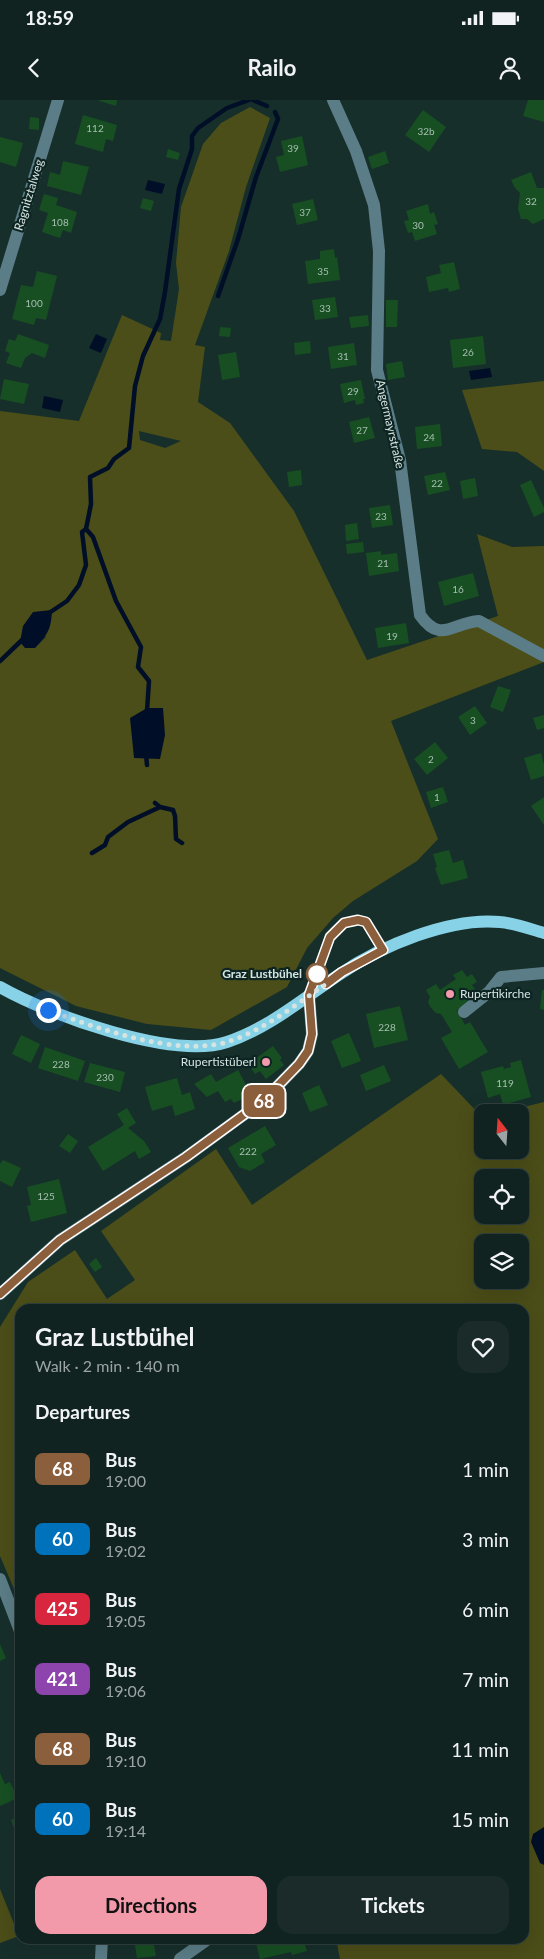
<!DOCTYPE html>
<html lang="en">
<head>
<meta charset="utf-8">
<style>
	:root { --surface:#112320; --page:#1a2b29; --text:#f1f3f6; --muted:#9ca4a5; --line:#30403e; --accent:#f39aaa }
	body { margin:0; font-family:Lato,sans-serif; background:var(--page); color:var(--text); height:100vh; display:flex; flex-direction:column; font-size:19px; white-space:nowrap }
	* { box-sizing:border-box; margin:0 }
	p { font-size:16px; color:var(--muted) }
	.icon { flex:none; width:28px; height:28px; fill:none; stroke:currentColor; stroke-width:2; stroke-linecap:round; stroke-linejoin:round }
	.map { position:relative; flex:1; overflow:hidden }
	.sheet { position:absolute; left:15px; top:1204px; width:514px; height:640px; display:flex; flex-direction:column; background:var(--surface); border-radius:15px; box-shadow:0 5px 20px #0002,0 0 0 1px var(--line) }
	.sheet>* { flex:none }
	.badge { padding:0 10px; border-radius:8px; font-size:18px; line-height:32px }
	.needle { width:32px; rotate:343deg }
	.controls { position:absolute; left:474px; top:1004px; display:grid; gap:10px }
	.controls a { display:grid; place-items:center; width:55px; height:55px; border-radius:10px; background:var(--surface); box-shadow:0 5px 20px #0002,0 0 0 1px var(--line); font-size:25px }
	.you { position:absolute; width:25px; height:25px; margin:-12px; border:4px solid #fff; border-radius:50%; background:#1a73e8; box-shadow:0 0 0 8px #1a73e833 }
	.map>.badge { position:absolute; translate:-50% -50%; box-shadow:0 0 0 2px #fff }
	h2 { padding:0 20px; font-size:19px; line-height:45px }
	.round { display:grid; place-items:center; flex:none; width:52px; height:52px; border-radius:15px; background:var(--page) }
	.summary { display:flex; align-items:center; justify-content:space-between; height:85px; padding:0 20px }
	h1 { font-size:24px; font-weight:700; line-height:38px }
	.action { display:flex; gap:10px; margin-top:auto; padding:10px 20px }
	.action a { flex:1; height:58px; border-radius:15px; background:var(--accent); color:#111; font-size:20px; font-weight:700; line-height:58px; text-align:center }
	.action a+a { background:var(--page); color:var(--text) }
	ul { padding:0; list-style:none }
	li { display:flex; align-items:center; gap:15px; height:70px; padding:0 20px }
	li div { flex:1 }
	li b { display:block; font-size:19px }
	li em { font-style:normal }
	li .badge { min-width:55px; font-weight:700; text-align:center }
	.status { display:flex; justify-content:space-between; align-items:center; height:35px; padding:0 25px; background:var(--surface); direction:ltr }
	.status svg { height:14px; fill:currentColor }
	header { display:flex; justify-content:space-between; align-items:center; height:65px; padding:0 20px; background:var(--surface); font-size:22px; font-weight:700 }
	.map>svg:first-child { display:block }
	.green { fill:#4b4e18; fill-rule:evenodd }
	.water { fill:#000f27 }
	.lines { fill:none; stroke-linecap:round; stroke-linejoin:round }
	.stream { stroke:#000f27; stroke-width:4.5 }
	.building { fill:#174f23 }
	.minor { stroke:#5b7d87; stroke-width:12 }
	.major { stroke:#87d2e6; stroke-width:12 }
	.line-casing { stroke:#fff; stroke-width:11 }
	.line { stroke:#8b5e3c; stroke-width:8 }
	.walk { stroke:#d6e4e1; stroke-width:5; stroke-dasharray:0 9 }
	.stop-dot { fill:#fff; stroke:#8b5e3c; stroke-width:2.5 }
	.poi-dot { fill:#f39aaa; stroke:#0d2522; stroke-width:2 }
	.labels { text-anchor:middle; stroke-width:4.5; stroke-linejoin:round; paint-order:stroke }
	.number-label { font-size:10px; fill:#a6bfb2 }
	.street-label { font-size:12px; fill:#d6e4e1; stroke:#0d2522 }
	.stop-label { font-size:12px; font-weight:bold; fill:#d6e4e1; stroke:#0d2522; text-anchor:end }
	.poi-label { font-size:12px; fill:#d6e4e1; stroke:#0d2522; text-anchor:start }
</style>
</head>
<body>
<div class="status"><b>18:59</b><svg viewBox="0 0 49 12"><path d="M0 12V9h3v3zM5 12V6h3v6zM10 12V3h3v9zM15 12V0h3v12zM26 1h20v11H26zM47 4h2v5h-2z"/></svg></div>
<header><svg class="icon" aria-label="back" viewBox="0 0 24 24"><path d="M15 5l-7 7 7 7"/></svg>Railo<svg class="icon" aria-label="person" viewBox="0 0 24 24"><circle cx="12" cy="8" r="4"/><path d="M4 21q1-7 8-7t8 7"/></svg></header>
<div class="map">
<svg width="544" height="1859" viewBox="0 0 544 1859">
	<rect width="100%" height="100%" fill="#172f2b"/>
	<path class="green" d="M 250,7 L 270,18 L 246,87 L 229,151 L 195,245 L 205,247 L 198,302 L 230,323 L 294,411 L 367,560 L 498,516 L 477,434 L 512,447 L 544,446 L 544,562 L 391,621 L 438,739 L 417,761 L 353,801 L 333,818 L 307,848 L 287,887 L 211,930 L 147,924 L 76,906 L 0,868 L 0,311 L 79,321 L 122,215 L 161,233 L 160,240 L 171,241 L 179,189 L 176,163 L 181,107 L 203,44 L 221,23 ZM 139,331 L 181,341 L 165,348 L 140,340 ZM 33,512 L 46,537 L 35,548 Z
		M 544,281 L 544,371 L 517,352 L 482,349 L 462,290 Z
		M 441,974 L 482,1017 L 482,1050 L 520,1050 L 520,1012 L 503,1012 L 544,1002 L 544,1859 L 340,1859 L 336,1839 L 524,1839 L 524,1209 L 20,1209 L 20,1503 L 0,1456 L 0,1227 L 28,1182 L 75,1150 L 107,1199 L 135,1180 L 101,1131 L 216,1049 L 252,1105 ZM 482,1078 L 520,1078 L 520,1115 L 482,1115 ZM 482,1142 L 520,1142 L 520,1180 L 482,1180 Z
		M 0,1789 L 19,1836 L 0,1843 Z"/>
	<path class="water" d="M 148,80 L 165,84 L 162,94 L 145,90 Z
		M 96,234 L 107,239 L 101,253 L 89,248 Z
		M 490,268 L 492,277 L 471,280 L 469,271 Z
		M 44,296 L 63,300 L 60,312 L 42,308 Z
		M 52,510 C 51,531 48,533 35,548 L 25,548 L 20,542 L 23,526 L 33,512 Z
		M 147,608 L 163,608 L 165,635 L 160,659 L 134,658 L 130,618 Z
		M 544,1727 L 544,1765 L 540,1763 L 531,1742 L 533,1734 Z"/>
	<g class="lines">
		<path class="stream" d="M 253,0 L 267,6
			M 218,196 L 238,139 L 256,77 L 278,19 L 275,12
			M 49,513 L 67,501 L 79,485 L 86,465 L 82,432 L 86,429
			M 0,561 L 22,540
			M 147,611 L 149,581 L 138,567 L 141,547 L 116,501 L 93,437 L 86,429 L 91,404 L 90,377 L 108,368 L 114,359 L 129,348 L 135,286 L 143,256 L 160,219 L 165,192 L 179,89 L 192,49 L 192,36 L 198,28 L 227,8 L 249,0
			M 146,654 L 147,665
			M 155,703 L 160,707 L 173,710 L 175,716 L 176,739 L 182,743
			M 92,753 L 105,745 L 108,737 L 128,722 L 160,707"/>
	</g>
	<path class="building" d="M 97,0 L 117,0 L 116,6 Z
		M 528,0 L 544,0 L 544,22 L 523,16 Z
		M 423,10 L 446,27 L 429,52 L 405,35 Z
		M 83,15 L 117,25 L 113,41 L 106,39 L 103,52 L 75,44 Z
		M 30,17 L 39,18 L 39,30 L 29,29 Z
		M 302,36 L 308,65 L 280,72 L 276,57 L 284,55 L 281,41 Z
		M 0,37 L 23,43 L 16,67 L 0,62 Z
		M 168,49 L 180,53 L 178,60 L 166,57 Z
		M 385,51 L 389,63 L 372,69 L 368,57 Z
		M 63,61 L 89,67 L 81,95 L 47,86 L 50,72 L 60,75 Z
		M 531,72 L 537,88 L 544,88 L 544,119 L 533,124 L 527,119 L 521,119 L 518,109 L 520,93 L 515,88 L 511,80 Z
		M 44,94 L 58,98 L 56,105 L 77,112 L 71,133 L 63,130 L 60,138 L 42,132 L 48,113 L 39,110 Z
		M 143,98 L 154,101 L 151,111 L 140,108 Z
		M 313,99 L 318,120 L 297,125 L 292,104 Z
		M 428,104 L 430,114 L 434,112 L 438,124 L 434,125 L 437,134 L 415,141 L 412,132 L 408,133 L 404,121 L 409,120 L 406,111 Z
		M 334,149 L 335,158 L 337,157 L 340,180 L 308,184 L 305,161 L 320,159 L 320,151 Z
		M 454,162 L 460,189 L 449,192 L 448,188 L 429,192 L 426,177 L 441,173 L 439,165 Z
		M 37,171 L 57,176 L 46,220 L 36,218 L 34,225 L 12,219 L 21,185 L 33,187 Z
		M 335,197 L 338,217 L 315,220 L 312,200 Z
		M 386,200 L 398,200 L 397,227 L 386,227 Z
		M 368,215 L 369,226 L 351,228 L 349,217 Z
		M 220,227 L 231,228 L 230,237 L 219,236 Z
		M 18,234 L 49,245 L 45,258 L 32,253 L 25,258 L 21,268 L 6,263 L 10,253 L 5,251 L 9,239 L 15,241 Z
		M 483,236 L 486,264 L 453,268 L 450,240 Z
		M 310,241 L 311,253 L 295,255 L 294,243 Z
		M 354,243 L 357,265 L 331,269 L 328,247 Z
		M 236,252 L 240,277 L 222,280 L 218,255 Z
		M 402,261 L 405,277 L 388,280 L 386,264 Z
		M 4,279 L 29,284 L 24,304 L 0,299 Z
		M 361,280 L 365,299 L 363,299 L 364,303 L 356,305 L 355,300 L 344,303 L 340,284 Z
		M 369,317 L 375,338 L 354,343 L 349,322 Z
		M 440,324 L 442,346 L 417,349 L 415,327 Z
		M 301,370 L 302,385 L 289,387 L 287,372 Z
		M 445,372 L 450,390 L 428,395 L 424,376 Z
		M 475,378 L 478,396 L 463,399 L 460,381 Z
		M 531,380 L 544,408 L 544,412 L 534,417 L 520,385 Z
		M 390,405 L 393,425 L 372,428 L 369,408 Z
		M 357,423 L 359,439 L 346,441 L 345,425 Z
		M 363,442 L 364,452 L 347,454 L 346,444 Z
		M 381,451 L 381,455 L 397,453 L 399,471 L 369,476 L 366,453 Z
		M 473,473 L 479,496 L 444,506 L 438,482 Z
		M 406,523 L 409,543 L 378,548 L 375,528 Z
		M 498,586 L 511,590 L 503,612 L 490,607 Z
		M 475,606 L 487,623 L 470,635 L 458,617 Z
		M 544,615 L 544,628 L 537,630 L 533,618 Z
		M 435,642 L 448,658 L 427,675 L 414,659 Z
		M 541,653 L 544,665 L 544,676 L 531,680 L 524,658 Z
		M 443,687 L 448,702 L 431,708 L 426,692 Z
		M 544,697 L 544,725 L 531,706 Z
		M 449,750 L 453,763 L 463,760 L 468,778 L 441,785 L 435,768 L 437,767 L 433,754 Z
		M 462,870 L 467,877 L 472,874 L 477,882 L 472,885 L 476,891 L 468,897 L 471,901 L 457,910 L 465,925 L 470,922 L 488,952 L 459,969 L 441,938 L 452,932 L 441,914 L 436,913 L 431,908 L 428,902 L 430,897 L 426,890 L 436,884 L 440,890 L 456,879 L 453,875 Z
		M 542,890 L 544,890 L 544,910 L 540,909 Z
		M 400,906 L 408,940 L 374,948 L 366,914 Z
		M 349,933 L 361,961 L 342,968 L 331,941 Z
		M 21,935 L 40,944 L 31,963 L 12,954 Z
		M 273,946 L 282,958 L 280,960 L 284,965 L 266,979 L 260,971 L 255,974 L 248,964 Z
		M 45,947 L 85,961 L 78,981 L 38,968 Z
		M 521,960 L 531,997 L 503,1005 L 500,994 L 488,998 L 481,972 L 503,966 L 504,969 L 511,967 L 510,963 Z
		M 90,963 L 125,972 L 120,992 L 84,982 Z
		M 384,965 L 391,981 L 366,991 L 360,975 Z
		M 238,970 L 250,992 L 243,995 L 244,998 L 234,1003 L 231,999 L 225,1002 L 218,991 L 207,997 L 194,984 L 211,974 L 216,982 Z
		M 177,978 L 182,995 L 190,992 L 195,1009 L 175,1016 L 172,1005 L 152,1011 L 145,987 Z
		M 319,985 L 328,1005 L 310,1012 L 302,993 Z
		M 127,1008 L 136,1023 L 128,1028 L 144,1041 L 151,1052 L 139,1059 L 135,1051 L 103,1071 L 88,1047 L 124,1025 L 117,1014 Z
		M 265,1026 L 276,1045 L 261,1054 L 265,1062 L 250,1071 L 239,1067 L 228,1048 Z
		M 68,1034 L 78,1041 L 70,1053 L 59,1046 Z
		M 3,1060 L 21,1068 L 12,1087 L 0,1081 L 0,1064 Z
		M 59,1079 L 67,1113 L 31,1122 L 27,1106 L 31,1105 L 27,1087 Z
		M 96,1158 L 102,1167 L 95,1172 L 89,1164 Z
		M 0,1544 L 6,1558 L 0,1561 Z
		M 0,1673 L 5,1684 L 10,1682 L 18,1698 L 0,1706 Z
		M 20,1716 L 20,1736 L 17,1737 L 11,1720 Z
		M 134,1839 L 167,1839 L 167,1843 L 154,1845 L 156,1856 L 137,1858 Z
		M 255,1839 L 288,1839 L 288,1841 L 303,1839 L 307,1851 L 292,1855 L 291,1852 L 260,1859 Z"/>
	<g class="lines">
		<path class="minor" d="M 333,0 L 356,51 L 374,105 L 379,151 L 377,270 L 400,360 L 420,515 C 441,545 453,522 479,521 L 544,556
			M 0,190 L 58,0
			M 464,912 L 489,892 L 501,877 L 544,873
			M 0,1194 L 60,1140 L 186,1057 L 264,1000 L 299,964 L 308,951 L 312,934 L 309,895
			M 0,1479 L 20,1531
			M 101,1859 L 102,1839
			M 180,1859 L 208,1839"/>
		<path class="major" d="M 0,887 C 49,915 173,960 227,942 C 269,928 304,898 340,874 C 381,846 450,817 500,822 C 514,823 530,829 544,833"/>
	</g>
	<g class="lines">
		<defs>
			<path id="line" d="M 0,1194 L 60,1140 L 186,1057 L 264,1000 L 299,964 L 308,951 L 312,934 L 309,895 L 330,837 L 344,823 L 358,820 L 366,822 L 383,850 L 342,872 L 326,884"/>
		</defs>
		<use href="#line" class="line-casing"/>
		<use href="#line" class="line"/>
		<path class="walk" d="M 48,910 C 96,928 176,957 227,942 C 263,931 295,905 326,884 L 317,874"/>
	</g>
	<circle class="stop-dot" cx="317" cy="874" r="10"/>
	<g class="poi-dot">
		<circle cx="450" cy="894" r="5"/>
		<circle cx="266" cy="962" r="5"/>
	</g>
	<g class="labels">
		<g class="number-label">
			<text x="95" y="32">112</text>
			<text x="426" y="35">32b</text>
			<text x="293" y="52">39</text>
			<text x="531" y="105">32</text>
			<text x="305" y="116">37</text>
			<text x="60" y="126">108</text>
			<text x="418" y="129">30</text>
			<text x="323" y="175">35</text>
			<text x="34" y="207">100</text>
			<text x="325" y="212">33</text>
			<text x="468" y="256">26</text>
			<text x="343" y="260">31</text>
			<text x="353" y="295">29</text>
			<text x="362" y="334">27</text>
			<text x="429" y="341">24</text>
			<text x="437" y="387">22</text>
			<text x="381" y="420">23</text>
			<text x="383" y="467">21</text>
			<text x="458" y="493">16</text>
			<text x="392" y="540">19</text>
			<text x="473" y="624">3</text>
			<text x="431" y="663">2</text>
			<text x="437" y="701">1</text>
			<text x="387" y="931">228</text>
			<text x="61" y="968">228</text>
			<text x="105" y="981">230</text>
			<text x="505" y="987">119</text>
			<text x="248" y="1055">222</text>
			<text x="46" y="1100">125</text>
		</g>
		<g class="street-label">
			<text transform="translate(29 95) rotate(-73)" y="4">Ragnitztalweg</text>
			<text transform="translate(390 324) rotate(77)" y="4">Angermayrstraße</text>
		</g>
		<g class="stop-label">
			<text x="302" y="878">Graz Lustbühel</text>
		</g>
		<g class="poi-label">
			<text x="460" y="898">Rupertikirche</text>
			<text x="256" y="966" text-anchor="end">Rupertistüberl</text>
		</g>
	</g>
</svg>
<div class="controls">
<a><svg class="needle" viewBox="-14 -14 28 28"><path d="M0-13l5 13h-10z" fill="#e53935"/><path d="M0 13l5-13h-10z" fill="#9ca4a5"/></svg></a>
<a><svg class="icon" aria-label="locate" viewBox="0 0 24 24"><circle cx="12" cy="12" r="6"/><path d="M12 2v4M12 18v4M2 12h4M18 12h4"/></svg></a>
<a><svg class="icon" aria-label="layers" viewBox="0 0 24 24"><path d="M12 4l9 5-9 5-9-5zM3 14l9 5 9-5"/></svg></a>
</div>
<div class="you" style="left:48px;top:910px"></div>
<b class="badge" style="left:264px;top:1001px;background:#8b5e3c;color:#fff">68</b>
<section class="sheet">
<div class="summary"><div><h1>Graz Lustbühel</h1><p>Walk · 2 min · 140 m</p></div><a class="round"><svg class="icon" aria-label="heart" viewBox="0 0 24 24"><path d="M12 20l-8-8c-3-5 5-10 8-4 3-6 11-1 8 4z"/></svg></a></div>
<h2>Departures</h2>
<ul>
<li><span class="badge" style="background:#8b5e3c;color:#fff">68</span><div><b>Bus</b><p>19:00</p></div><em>1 min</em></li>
<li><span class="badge" style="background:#0072bc;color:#fff">60</span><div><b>Bus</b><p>19:02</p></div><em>3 min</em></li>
<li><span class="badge" style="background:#d7263d;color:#fff">425</span><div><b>Bus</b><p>19:05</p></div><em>6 min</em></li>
<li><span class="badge" style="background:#8e44ad;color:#fff">421</span><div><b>Bus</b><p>19:06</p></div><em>7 min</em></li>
<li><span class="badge" style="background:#8b5e3c;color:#fff">68</span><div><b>Bus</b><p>19:10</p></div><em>11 min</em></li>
<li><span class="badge" style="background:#0072bc;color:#fff">60</span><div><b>Bus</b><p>19:14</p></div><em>15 min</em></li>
</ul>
<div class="action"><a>Directions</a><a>Tickets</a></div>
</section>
</div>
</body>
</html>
